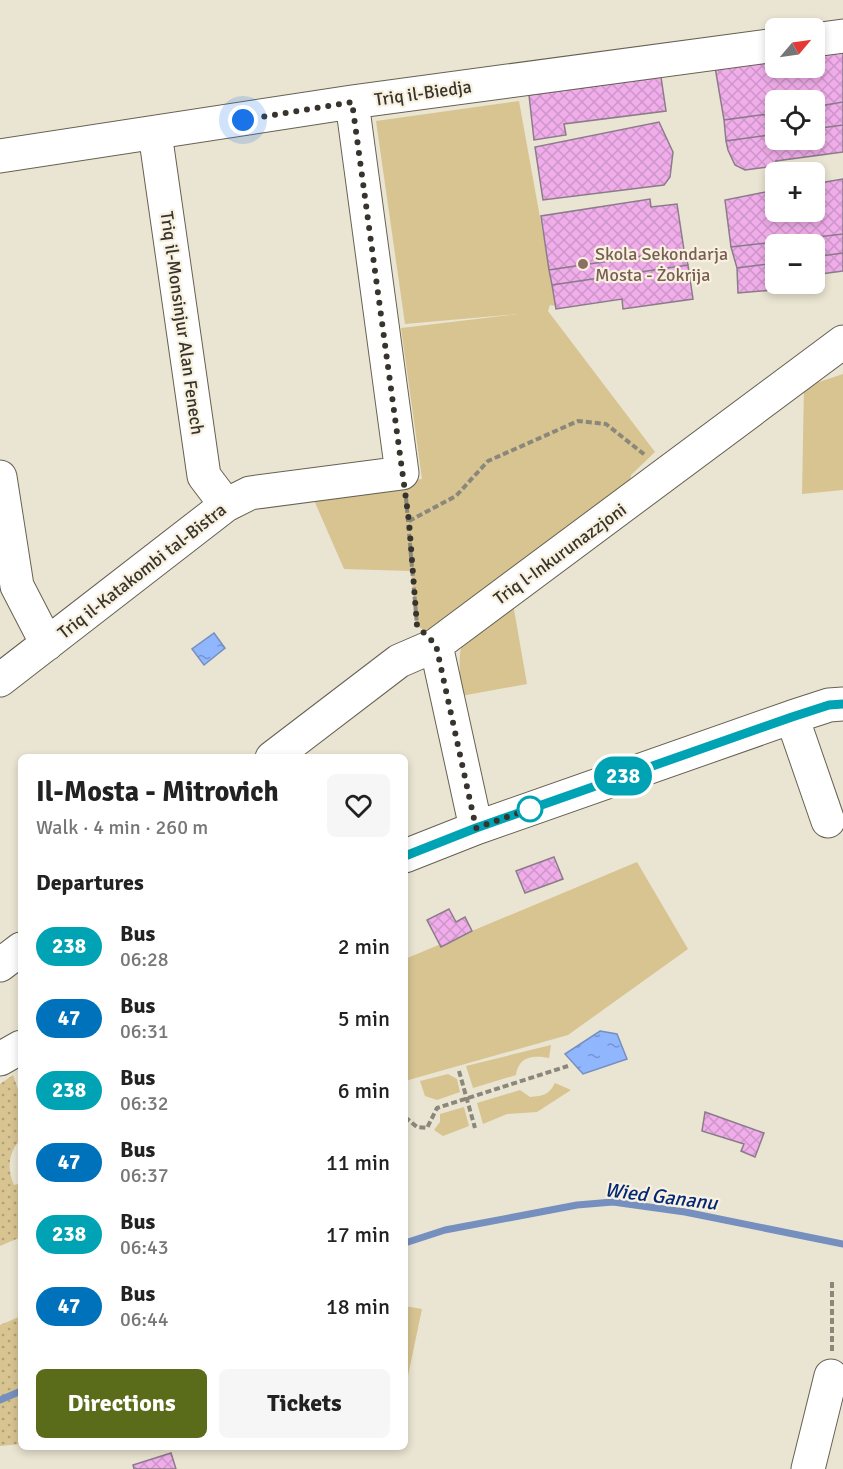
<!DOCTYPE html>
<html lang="en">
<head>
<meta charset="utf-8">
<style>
	:root { --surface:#fff; --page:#f6f6f6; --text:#222; --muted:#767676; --accent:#5a6c19 }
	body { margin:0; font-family:Signika,sans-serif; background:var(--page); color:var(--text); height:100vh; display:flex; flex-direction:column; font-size:22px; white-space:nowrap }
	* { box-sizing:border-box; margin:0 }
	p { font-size:20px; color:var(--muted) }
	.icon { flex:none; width:33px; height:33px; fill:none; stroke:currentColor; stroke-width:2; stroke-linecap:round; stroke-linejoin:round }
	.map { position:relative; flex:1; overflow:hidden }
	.details { position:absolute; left:18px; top:754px; width:390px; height:696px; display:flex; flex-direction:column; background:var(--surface); border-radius:9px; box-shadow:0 3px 9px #0003 }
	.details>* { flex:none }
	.badge { padding:0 12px; border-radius:20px; font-size:21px; line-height:39px }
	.needle { width:39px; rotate:61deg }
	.buttons { position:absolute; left:765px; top:18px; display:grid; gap:12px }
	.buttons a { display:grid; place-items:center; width:60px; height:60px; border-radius:9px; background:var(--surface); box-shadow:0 3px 9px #0003; font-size:30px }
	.you { position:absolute; width:30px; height:30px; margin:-15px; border:4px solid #fff; border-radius:50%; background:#1a73e8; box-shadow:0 0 0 9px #1a73e833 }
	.map>.badge { position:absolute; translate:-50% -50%; box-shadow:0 0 0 3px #fff }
	h2 { padding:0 18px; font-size:22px; line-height:54px }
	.round { display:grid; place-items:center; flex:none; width:63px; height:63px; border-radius:9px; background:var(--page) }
	.overview { display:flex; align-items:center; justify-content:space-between; height:102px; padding:0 18px }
	h1 { font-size:28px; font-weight:700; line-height:45px }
	.action { display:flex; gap:12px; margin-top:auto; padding:12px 18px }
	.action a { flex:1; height:69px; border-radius:9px; background:var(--accent); color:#fff; font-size:24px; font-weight:700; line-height:69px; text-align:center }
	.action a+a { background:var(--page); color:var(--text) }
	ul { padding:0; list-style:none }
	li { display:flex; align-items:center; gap:18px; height:72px; padding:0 18px }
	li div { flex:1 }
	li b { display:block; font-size:22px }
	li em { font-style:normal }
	li .badge { min-width:66px; font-weight:700; text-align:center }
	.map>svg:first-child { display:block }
	.grass { fill:#d7c491 }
	.park { fill:url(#park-dots) }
	.water { fill:url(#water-ripples); stroke:#758fbf; stroke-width:1.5 }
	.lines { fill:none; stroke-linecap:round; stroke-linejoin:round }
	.stream { stroke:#758fbf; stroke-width:7 }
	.building { fill:url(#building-cross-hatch); stroke:#8a7c89; stroke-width:1.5 }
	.minor-casing { stroke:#676152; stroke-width:35 }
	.path { stroke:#8b877a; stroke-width:4; stroke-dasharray:6 3; stroke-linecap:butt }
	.minor { stroke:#fff; stroke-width:33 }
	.line-casing { stroke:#fff; stroke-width:14 }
	.line { stroke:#00a3b4; stroke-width:9 }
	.walk { stroke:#37342d; stroke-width:6; stroke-dasharray:0 10.8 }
	.education-dot { fill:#8d6e63; stroke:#f8f1df; stroke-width:2 }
	.stop-dot { fill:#fff; stroke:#00a3b4; stroke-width:3 }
	.labels { text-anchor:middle; stroke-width:4.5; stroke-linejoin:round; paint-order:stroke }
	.street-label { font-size:18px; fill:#37342d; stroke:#f8f1df }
	.education-label { font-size:18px; fill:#785e54; stroke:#f8f1df; text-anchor:start }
	.water-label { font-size:20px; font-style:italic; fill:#022776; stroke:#f8f1df }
</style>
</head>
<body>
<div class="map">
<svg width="843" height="1469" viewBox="0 0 843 1469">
	<defs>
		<pattern id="park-dots" width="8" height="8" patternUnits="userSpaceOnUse" patternTransform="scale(1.5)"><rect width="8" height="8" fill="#d7c491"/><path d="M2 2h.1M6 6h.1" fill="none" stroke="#afa077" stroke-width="1.8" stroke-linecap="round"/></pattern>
		<pattern id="water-ripples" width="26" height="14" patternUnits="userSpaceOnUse" patternTransform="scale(1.5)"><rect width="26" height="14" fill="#90b6fe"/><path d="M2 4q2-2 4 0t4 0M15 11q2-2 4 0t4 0" fill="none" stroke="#7695ce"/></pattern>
		<pattern id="building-cross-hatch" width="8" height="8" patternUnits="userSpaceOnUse" patternTransform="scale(1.5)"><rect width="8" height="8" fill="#f0adea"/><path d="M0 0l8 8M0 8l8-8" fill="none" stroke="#ce95c9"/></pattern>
	</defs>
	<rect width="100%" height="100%" fill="#eae4d2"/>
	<path class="grass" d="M 519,101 L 556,306 L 550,305 L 548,311 L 655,452 L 631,475 L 628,494 L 432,635 L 417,626 L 411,571 L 344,569 L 310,491 L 422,479 L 401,328 L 518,314 L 405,324 L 376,121 Z
		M 843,374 L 843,490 L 802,494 L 804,387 Z
		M 512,598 L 527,684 L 461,696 C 457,631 459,635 512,598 Z
		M 637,862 L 688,949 L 568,1035 L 405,1081 L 405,959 Z
		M 551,1045 L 549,1058 C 533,1055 519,1056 516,1075 L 473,1088 L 466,1066 Z
		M 448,1074 L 457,1079 L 460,1092 L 437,1100 L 425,1096 L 420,1081 Z
		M 555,1083 L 571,1090 L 537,1112 L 507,1114 L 483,1124 L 477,1103 L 520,1090 L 530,1097 C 543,1096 549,1095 555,1083 Z
		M 464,1107 L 469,1126 L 443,1136 L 434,1130 L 440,1122 L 440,1114 Z
		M 405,1306 L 422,1309 L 405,1390 Z"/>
	<path class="park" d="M 13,1075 L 21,1098 L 21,1139 C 8,1152 7,1169 14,1185 L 21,1183 L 21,1237 L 0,1246 L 0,1084 Z
		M 21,1316 L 21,1444 L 0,1446 L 0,1325 Z"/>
	<path class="water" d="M 214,633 L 225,648 L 204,665 L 192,649 Z
		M 600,1031 L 617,1034 L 627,1059 L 583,1074 L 565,1054 Z"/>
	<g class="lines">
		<path class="stream" d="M 405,1243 L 445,1230 L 577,1205 L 613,1202 L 685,1212 L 843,1244
			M 0,1400 L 21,1391"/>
	</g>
	<path class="building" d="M 843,49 L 843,102 L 814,107 L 814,100 L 776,100 L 776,113 L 724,120 L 715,67 L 776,59 L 776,68 L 814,68 L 814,53 Z
		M 661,77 L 666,111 L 564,124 L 566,135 L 534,140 L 529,95 Z
		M 843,102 L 843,125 L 814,129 L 814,107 Z
		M 776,113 L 776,134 L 726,141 L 724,120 Z
		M 659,122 L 673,152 L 670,177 L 664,185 L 543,200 L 535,147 Z
		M 843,125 L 843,152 L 776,161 L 776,166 L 745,170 L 735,165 L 728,150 L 726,141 L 776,134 L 776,140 L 814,140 L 814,129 Z
		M 843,179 L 843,234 L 731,247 L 725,200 L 776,190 L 776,212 L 814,212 L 814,184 Z
		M 650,199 L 651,207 L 677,204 L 684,250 L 549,270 L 541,216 Z
		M 843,234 L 843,253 L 814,257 L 814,244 L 776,244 L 776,263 L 737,268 L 731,247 Z
		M 684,250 L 688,265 L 552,285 L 549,270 Z
		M 843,253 L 843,271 L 814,275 L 814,257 Z
		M 776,263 L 776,284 L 810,284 L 810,287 L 738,293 L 737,268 Z
		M 688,265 L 693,299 L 623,309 L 622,299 L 556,309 L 552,285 Z
		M 554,857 L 563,879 L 525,893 L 516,871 Z
		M 449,909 L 456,922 L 465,917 L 472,931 L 441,947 L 427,920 Z
		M 705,1112 L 764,1133 L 755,1157 L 741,1151 L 744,1144 L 702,1131 Z
		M 171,1453 L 176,1469 L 134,1469 L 133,1465 Z"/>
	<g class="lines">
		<defs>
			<path id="minor" d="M 814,40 L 843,36
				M 155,133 L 204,476 L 226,505
				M 0,156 L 352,102 L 776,45
				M 0,477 L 17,586 L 47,644
				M 436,645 L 476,828
				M 0,680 L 226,505 L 250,493 L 402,473 L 352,102
				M 792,717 L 828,821
				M 272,758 L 399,661 L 436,645 L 843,342
				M 405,856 L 476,828 L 792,717 L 829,705 L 843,704
				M 0,965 L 21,949
				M 0,1059 L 21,1047
				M 808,1469 L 831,1376"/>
		</defs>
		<use href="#minor" class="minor-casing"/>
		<path class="path" d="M 406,498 L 417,625
			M 409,521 L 456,496 L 488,461 L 578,421 L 606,424 L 645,455
			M 459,1071 L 475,1128
			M 405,1117 L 417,1127 L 427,1128 L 437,1108 L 568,1066
			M 832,1351 L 832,1279"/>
		<use href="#minor" class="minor"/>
	</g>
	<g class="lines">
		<defs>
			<path id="line" d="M 405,856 L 476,828 L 792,717 L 829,705 L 843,704"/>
		</defs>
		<use href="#line" class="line-casing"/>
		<use href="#line" class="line"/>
		<path class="walk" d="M 243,120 L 352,102 L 409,521 L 417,626 L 436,645 L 476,828 L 530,809"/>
	</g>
	<circle class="education-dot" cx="583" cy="264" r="6"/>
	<circle class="stop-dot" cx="530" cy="809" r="12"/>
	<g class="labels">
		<g class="street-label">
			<text transform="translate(423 93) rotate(-8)" y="6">Triq il-Biedja</text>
			<text transform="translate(182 323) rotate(82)" y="6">Triq il-Monsinjur Alan Fenech</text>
			<text transform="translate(560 554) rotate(-36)" y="6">Triq l-Inkurunazzjoni</text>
			<text transform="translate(142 571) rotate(-38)" y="6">Triq il-Katakombi tal-Bistra</text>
		</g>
		<g class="education-label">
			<text x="595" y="260">Skola Sekondarja<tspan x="595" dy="21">Mosta - Żokrija</tspan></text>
		</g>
		<g class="water-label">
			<text transform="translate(661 1196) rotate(7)" y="7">Wied Gananu</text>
		</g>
	</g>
</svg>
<div class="buttons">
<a><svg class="needle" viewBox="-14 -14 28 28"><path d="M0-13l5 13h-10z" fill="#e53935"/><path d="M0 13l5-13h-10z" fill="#767676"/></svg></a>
<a><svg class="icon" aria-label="locate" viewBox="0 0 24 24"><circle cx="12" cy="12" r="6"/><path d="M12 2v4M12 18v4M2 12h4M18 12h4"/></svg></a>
<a>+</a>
<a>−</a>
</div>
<div class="you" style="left:243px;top:120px"></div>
<b class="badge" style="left:623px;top:776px;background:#00a3b4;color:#fff">238</b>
<section class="details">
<div class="overview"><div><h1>Il-Mosta - Mitrovich</h1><p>Walk · 4 min · 260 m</p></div><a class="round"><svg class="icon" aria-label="heart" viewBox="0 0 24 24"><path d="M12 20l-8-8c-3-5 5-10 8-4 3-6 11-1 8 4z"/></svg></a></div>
<h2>Departures</h2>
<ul>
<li><span class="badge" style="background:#00a3b4;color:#fff">238</span><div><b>Bus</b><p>06:28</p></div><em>2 min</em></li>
<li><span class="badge" style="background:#0072bc;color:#fff">47</span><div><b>Bus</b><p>06:31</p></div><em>5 min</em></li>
<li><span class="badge" style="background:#00a3b4;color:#fff">238</span><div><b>Bus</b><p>06:32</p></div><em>6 min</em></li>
<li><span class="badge" style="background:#0072bc;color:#fff">47</span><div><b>Bus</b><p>06:37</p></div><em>11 min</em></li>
<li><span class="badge" style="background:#00a3b4;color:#fff">238</span><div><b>Bus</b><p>06:43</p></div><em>17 min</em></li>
<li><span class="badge" style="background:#0072bc;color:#fff">47</span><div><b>Bus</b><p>06:44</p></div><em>18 min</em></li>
</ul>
<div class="action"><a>Directions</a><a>Tickets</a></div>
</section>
</div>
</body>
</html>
